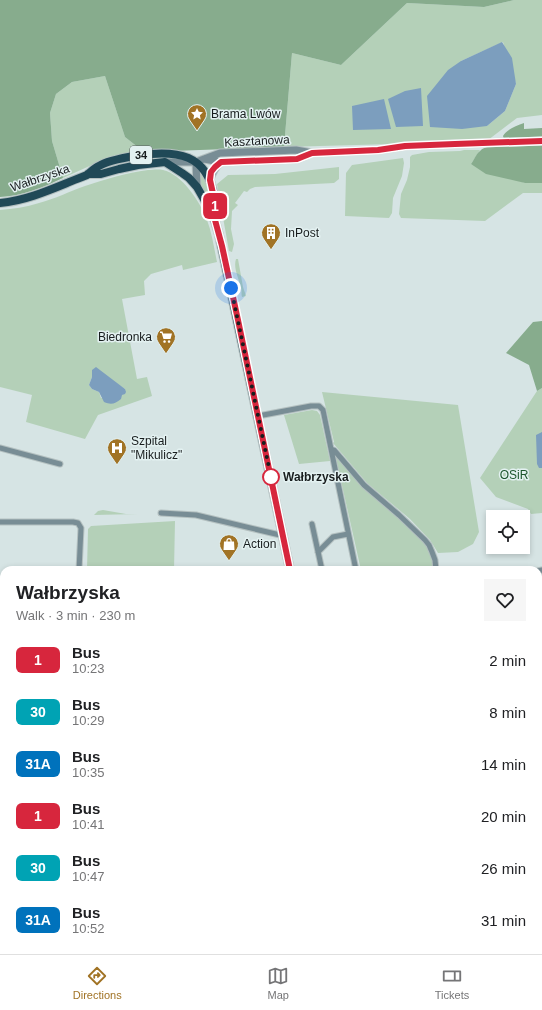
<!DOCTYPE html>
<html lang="en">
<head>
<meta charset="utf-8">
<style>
	:root { --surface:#fff; --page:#f6f6f6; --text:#202124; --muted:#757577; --line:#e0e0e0; --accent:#a17325 }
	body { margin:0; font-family:Arial,sans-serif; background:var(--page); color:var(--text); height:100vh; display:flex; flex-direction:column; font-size:15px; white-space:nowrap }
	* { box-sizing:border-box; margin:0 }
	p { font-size:13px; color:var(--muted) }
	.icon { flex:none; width:22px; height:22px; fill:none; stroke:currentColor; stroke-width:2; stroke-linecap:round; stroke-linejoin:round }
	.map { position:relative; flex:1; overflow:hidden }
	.sheet { position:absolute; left:0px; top:566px; width:542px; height:388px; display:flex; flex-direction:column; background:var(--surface); border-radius:12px 12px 0 0; box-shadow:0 2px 6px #0003 }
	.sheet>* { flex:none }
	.badge { padding:0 8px; border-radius:6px; font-size:14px; line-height:26px }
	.controls { position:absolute; left:486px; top:510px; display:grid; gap:8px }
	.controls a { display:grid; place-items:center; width:44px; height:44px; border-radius:0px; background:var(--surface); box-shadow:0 2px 6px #0003; font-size:20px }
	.you { position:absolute; width:20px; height:20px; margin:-10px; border:3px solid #fff; border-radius:50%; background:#1a73e8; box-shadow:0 0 0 6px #1a73e833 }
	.map>.badge { position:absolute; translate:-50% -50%; box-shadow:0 0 0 2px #fff }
	.round { display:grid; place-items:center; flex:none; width:42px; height:42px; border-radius:0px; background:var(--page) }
	.overview { display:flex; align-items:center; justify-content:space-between; height:68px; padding:0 16px }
	h1 { font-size:19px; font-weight:600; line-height:30px }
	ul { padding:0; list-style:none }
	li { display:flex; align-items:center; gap:12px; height:52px; padding:0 16px }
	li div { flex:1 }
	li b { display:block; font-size:15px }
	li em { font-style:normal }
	li .badge { min-width:44px; font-weight:700; text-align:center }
	.dock { display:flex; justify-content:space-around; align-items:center; height:56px; border-top:1px solid var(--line); background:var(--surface); font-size:11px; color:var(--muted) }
	.dock a { display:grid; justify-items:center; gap:2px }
	.dock .current { color:var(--accent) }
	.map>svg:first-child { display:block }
	.green { fill:#b4d0b8; fill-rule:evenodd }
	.forest { fill:#87ac8d }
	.water { fill:#7c9ebe }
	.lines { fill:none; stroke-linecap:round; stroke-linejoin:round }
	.minor-casing { stroke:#b4c0c0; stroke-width:7 }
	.tertiary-casing { stroke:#b4c0c0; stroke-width:9 }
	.secondary-casing { stroke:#b4c0c0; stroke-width:9 }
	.primary-casing { stroke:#b4c0c0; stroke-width:10 }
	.minor { stroke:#788d95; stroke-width:5 }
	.tertiary { stroke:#788d95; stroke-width:7 }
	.secondary { stroke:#456571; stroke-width:7 }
	.primary { stroke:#204957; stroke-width:8 }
	.line-casing { stroke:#fff; stroke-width:9 }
	.line { stroke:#d7263d; stroke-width:6 }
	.walk { stroke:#181d1e; stroke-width:4; stroke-dasharray:0 7.2 }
	.stop-dot { fill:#fff; stroke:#d7263d; stroke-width:2 }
	.labels { text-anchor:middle; stroke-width:3; stroke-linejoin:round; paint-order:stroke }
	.shield { fill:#e3f1f1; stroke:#555d5d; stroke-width:1 }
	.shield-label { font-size:11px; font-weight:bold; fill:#181d1e }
	.poi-label { font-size:12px; fill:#181d1e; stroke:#e3f1f1; text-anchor:start }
	.street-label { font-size:12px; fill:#181d1e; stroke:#e3f1f1 }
	.park-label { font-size:12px; fill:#1d562d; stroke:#e3f1f1 }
	.stop-label { font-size:12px; font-weight:bold; fill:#181d1e; stroke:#e3f1f1; text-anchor:start }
</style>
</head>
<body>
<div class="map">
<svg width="542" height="954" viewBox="0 0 542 954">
	<rect width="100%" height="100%" fill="#d6e4e4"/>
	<path class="green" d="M 514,0 L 542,0 L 542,115 L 517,118 L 488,140 L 393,144 L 284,147 L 292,53 L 341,65 L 407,3 L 484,7 ZM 503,42 L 516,84 L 505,111 L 487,126 L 461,61 Z
		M 105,76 L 125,137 L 144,152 L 94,164 L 63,178 L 52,141 L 50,113 L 56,94 L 72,82 Z
		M 464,150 L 480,150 L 471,164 L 525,183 L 542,183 L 542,193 L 523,193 L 485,221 L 401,218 L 399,214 L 401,194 L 407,180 L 410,167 L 410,157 L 412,155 L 429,152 L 460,151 Z
		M 301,152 L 302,155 L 266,158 L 215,159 L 217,156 Z
		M 170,156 L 182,159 L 95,173 L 94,170 L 115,164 L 131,160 L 147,158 Z
		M 403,158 L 404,163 L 402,176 L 393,198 L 392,213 L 389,218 L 345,216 L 346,173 L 352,165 Z
		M 339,167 L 339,179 L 334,183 L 255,187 L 250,189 L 247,192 L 244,191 L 235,203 L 238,205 L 232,211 L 231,229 L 234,244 L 232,252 L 229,251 L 217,184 L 228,175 L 275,174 Z
		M 148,170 C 152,170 158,169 163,170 C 182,174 201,203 207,220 C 212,233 214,248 217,262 L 183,270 L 182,265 L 151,274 L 144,281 L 145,295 L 122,299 L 137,379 L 147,377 L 152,396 L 98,415 L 85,439 L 26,422 L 32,395 L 0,387 L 0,210 C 13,209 26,207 39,203 C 55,199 70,191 85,186 C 106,179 126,173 148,170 ZM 92,377 L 114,382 L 125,389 L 122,395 L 101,398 L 99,392 L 92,389 L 89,385 Z
		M 200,173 L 201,173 L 206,179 L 213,208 L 200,184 Z
		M 236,259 L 238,259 L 243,287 L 246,296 L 242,297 C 241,293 242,290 241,287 C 239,279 233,268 236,259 Z
		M 542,388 L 542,513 L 531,514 L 528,509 L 496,497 L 480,478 L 537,391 Z
		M 322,392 L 458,405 L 479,532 L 473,544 L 458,552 L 438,553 L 430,540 L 410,519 L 367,483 L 333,443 L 334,442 Z
		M 312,410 L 317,411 L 320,415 L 330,461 L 299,464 L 284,415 Z
		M 335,454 L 428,547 L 433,559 L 434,570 L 361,570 Z
		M 103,510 L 126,514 L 138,514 L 94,515 L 98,511 Z
		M 175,521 L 174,570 L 87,570 L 88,529 L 91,526 Z
		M 0,684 L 4,684 L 4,792 L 0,804 Z
		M 0,929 L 4,930 L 4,950 L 22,950 L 19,954 L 0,954 Z"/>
	<path class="forest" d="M 0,0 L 514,0 L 484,7 L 407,3 L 341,65 L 292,53 L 284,147 L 144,152 L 125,137 L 105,76 L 72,82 L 56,94 L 50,113 L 52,141 L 63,178 C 44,187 22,196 0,197 Z
		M 524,123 L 524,129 L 542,128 L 542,138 L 504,139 L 503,136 C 507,129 516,126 524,123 Z
		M 523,144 L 542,144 L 542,183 L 525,183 L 486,174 L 471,164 C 474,160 476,154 480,151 C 487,143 513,145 523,146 Z
		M 542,321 L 542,388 L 537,391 L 529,365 L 506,353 L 533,322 Z"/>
	<path class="water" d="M 502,42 L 512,58 L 516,84 L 505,111 L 487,126 L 462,129 L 430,127 L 427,96 L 448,70 L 461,61 Z
		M 421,88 L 423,126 L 396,127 L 388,99 L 405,91 Z
		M 384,99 L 391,129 L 353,130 L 352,106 Z
		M 96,367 L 125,389 L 126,392 L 125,394 L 122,395 L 121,399 C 115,404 111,405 104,402 L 99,392 L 92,389 L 89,385 L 92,377 L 92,370 Z
		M 542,432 L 542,468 L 539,468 L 537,464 L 536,435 Z"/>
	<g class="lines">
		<defs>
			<path id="minor" d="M 258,416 L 311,406 L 319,406 L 323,410 L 331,449 L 356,570
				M 0,448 L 60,464
				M 331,449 L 334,450 L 364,485 L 399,515 L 425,540 L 429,545 L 432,552 L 435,560 L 436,570
				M 161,513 L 196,515 L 280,535 L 283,535
				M 0,522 L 73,522 L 78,523 L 81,528 L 79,570
				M 312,524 L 322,570
				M 318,552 L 333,537 L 348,534
				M 538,571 L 542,570
				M 0,592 L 4,592
				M 538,691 L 542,691
				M 542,818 L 540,819 L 542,831
				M 538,855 L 542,855
				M 538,930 L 542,929
				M 359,950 L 361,954
				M 27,954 L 29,950
				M 388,954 L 417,950"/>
			<path id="tertiary" d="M 204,159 L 221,162 L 297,159 L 312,153
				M 165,162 L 196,162 L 220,153 L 296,150 L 312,153 L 378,150 L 405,146 L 455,144 L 542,141
				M 196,162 L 197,187
				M 210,180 C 212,172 215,167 221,162
				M 0,864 L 4,866
				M 282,950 L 303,951 L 321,950"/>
			<path id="secondary" d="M 321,950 L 324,954"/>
			<path id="primary" d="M 88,174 L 101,174 L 119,169 L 138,165 L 165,162 L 182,173 L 189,178 L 197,187 L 205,201 L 215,221 L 219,235 L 290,570
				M 0,203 C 23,201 45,192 67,183 C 73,180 80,178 87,175 C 91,172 94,168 99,166 C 108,160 129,157 140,155 C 177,150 207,154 214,196 C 215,203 215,211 215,218
				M 538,747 L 542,747"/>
		</defs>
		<use href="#minor" class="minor-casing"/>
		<use href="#tertiary" class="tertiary-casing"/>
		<use href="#secondary" class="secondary-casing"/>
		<use href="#primary" class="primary-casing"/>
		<use href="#minor" class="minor"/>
		<use href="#tertiary" class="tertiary"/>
		<use href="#secondary" class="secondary"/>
		<use href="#primary" class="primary"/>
	</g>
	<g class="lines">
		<defs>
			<path id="line" d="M 290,570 L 238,320 L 222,246 L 215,220 L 214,198 L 210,180 L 211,172 L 215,167 L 221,162 L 297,159 L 312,153 L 378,150 L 405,146 L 455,144 L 542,141"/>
		</defs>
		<use href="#line" class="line-casing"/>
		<use href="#line" class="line"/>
		<path class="walk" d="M 231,288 L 271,477"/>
	</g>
	<defs>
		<symbol id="sight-pin" viewBox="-11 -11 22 30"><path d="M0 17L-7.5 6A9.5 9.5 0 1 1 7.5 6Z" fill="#a17325" stroke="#e3f1f1"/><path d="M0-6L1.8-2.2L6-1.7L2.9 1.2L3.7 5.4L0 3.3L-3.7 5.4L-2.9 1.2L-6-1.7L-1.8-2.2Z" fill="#fff"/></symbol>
		<symbol id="building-pin" viewBox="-11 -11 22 30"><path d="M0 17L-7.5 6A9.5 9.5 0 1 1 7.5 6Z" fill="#a17325" stroke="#e3f1f1"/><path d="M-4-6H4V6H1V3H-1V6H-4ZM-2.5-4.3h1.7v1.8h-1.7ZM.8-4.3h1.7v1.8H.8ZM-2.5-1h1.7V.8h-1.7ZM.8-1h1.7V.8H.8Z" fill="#fff"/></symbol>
		<symbol id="supermarket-pin" viewBox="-11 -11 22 30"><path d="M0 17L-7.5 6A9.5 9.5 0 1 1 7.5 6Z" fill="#a17325" stroke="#e3f1f1"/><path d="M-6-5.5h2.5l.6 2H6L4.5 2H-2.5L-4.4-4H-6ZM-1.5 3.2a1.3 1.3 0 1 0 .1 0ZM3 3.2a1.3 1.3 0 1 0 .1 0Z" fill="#fff"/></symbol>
		<symbol id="hospital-pin" viewBox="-11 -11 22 30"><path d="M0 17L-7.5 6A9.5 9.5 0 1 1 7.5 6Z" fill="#a17325" stroke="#e3f1f1"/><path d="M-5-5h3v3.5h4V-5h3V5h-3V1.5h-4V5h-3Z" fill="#fff"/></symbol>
		<symbol id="shop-pin" viewBox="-11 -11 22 30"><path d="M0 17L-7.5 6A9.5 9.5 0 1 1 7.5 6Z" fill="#a17325" stroke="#e3f1f1"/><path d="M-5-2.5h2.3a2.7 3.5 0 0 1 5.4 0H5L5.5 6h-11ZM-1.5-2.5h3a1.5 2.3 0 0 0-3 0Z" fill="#fff"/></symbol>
	</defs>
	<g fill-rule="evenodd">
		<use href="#sight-pin" x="186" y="103" width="22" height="30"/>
		<use href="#building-pin" x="260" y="222" width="22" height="30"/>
		<use href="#supermarket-pin" x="155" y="326" width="22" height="30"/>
		<use href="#hospital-pin" x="106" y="437" width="22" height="30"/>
		<use href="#shop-pin" x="218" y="533" width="22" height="30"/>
	</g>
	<circle class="stop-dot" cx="271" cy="477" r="8"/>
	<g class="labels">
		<rect class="shield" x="130" y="146" width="22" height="18" rx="3"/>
		<g class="shield-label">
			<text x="141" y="159">34</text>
		</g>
		<g class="poi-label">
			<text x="211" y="118">Brama Lwów</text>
			<text x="285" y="237">InPost</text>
			<text x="152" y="341" text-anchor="end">Biedronka</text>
			<text x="131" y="445">Szpital<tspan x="131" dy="14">"Mikulicz"</tspan></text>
			<text x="243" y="548">Action</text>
		</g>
		<g class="street-label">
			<text transform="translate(257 141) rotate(-3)" y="4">Kasztanowa</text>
			<text transform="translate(40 178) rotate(-19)" y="4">Wałbrzyska</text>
		</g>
		<g class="park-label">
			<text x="514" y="479">OSiR</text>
		</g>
		<g class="stop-label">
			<text x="283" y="481">Wałbrzyska</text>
		</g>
	</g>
</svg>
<div class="controls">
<a><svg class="icon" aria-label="locate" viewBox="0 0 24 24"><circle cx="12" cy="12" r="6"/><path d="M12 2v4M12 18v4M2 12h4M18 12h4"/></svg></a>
</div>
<div class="you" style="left:231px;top:288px"></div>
<b class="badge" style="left:215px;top:206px;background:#d7263d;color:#fff">1</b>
<section class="sheet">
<div class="overview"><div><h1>Wałbrzyska</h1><p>Walk · 3 min · 230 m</p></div><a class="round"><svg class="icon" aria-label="heart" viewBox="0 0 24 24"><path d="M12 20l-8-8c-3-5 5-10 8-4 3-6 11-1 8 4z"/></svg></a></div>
<ul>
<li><span class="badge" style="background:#d7263d;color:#fff">1</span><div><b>Bus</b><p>10:23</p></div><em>2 min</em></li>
<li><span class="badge" style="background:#00a3b4;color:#fff">30</span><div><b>Bus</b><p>10:29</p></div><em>8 min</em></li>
<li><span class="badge" style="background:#0072bc;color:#fff">31A</span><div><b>Bus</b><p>10:35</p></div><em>14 min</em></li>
<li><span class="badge" style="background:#d7263d;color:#fff">1</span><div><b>Bus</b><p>10:41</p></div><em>20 min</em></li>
<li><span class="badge" style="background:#00a3b4;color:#fff">30</span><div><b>Bus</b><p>10:47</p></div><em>26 min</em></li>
<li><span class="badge" style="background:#0072bc;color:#fff">31A</span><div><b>Bus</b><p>10:52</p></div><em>31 min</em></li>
</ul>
</section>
</div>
<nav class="dock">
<a class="current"><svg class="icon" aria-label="directions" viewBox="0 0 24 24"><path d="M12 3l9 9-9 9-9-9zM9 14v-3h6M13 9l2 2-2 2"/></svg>Directions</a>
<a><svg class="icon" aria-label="map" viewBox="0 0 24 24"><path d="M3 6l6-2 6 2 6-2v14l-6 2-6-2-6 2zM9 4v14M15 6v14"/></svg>Map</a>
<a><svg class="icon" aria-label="tickets" viewBox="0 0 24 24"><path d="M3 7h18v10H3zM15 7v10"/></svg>Tickets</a>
</nav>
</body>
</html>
